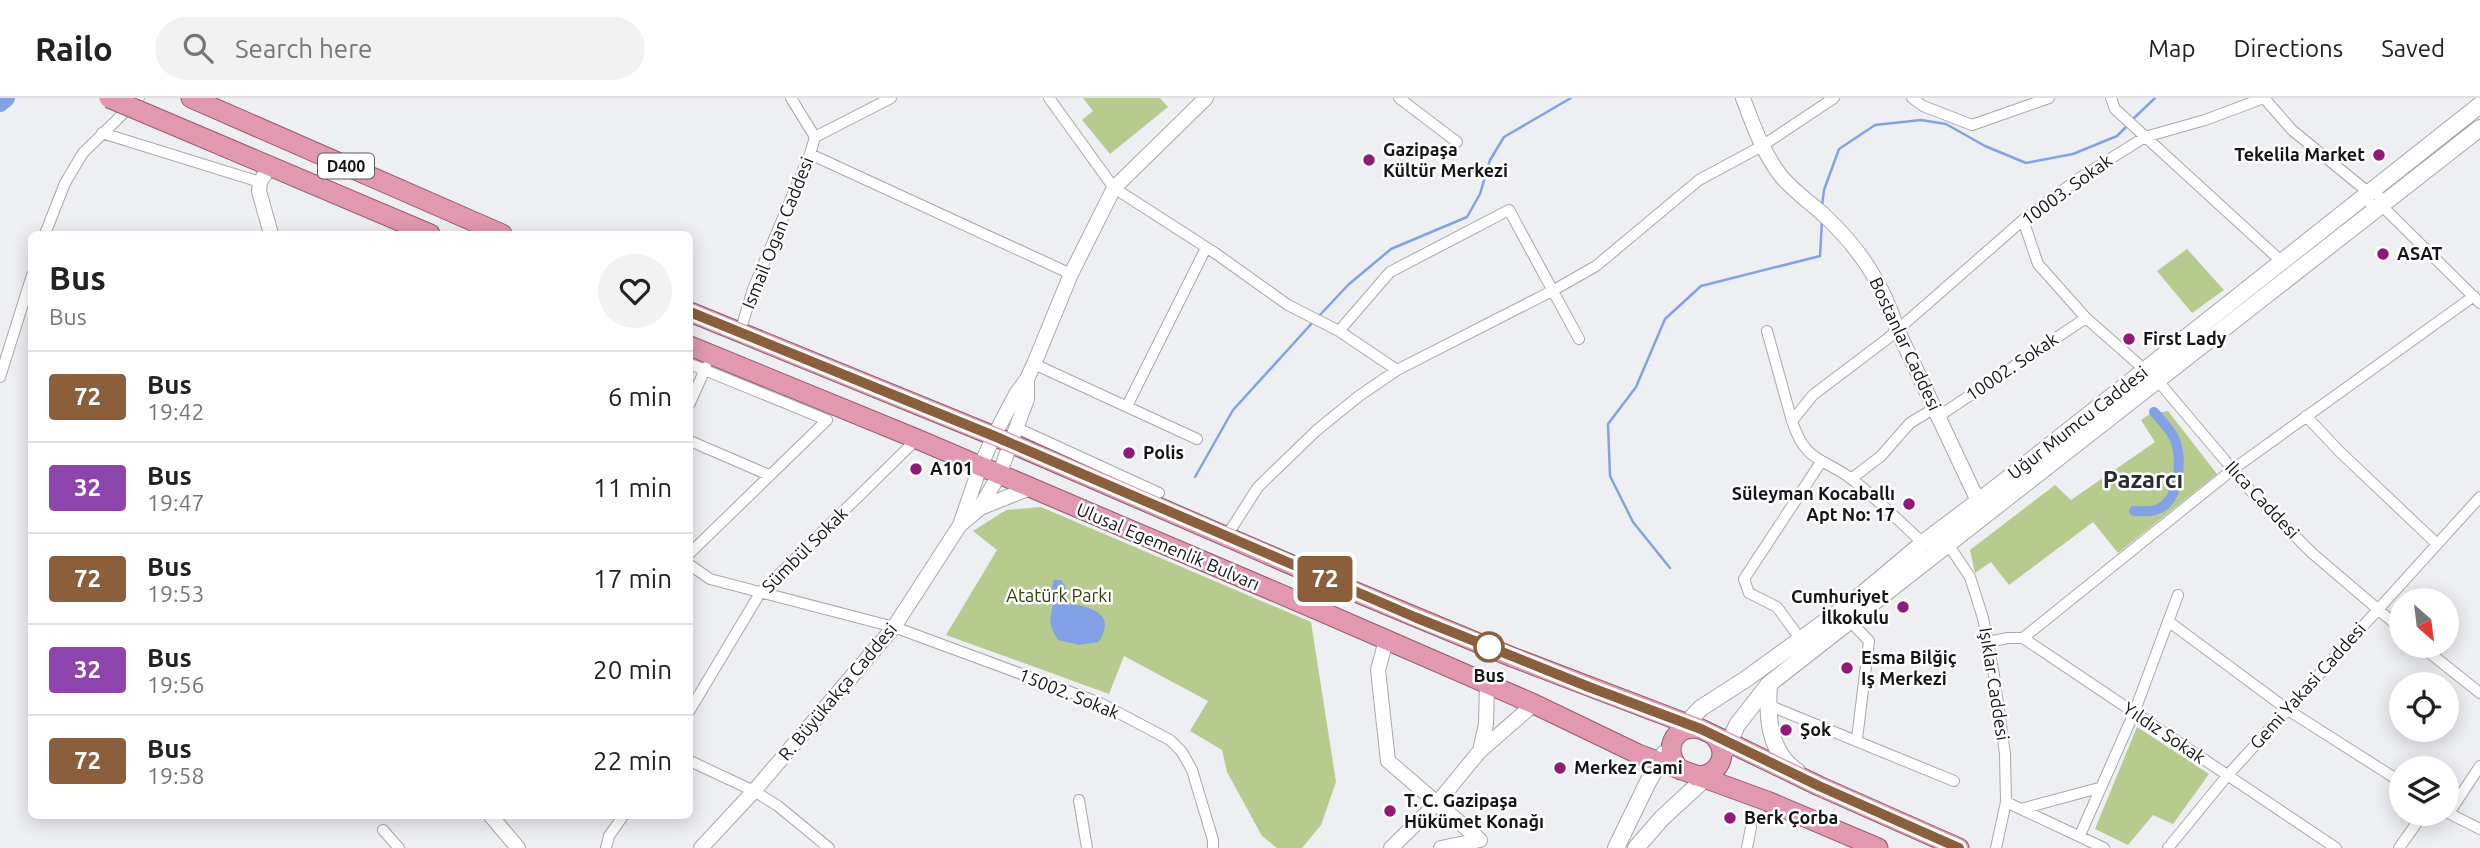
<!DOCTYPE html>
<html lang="en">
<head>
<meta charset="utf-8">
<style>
	:root { --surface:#fff; --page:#f2f2f2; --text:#222; --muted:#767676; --line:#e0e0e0 }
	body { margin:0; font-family:Ubuntu,sans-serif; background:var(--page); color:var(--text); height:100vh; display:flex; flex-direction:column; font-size:26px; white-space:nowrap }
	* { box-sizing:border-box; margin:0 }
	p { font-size:23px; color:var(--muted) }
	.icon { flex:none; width:38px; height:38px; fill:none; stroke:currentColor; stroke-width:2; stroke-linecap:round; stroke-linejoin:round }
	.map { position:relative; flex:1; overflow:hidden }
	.side { position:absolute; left:28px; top:133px; width:665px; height:588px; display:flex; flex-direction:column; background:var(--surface); border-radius:10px; box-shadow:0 4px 18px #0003 }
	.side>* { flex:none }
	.badge { padding:0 14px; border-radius:5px; font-size:24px; line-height:46px }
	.needle { width:46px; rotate:152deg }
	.tools { position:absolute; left:2389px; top:490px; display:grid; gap:14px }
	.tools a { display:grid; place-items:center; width:70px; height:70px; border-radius:50%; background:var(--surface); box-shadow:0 4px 18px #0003; font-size:35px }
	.map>.badge { position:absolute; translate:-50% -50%; box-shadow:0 0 0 4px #fff }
	.round { display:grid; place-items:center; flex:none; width:74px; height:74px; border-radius:37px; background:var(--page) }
	.overview { display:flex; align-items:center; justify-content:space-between; height:119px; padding:0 21px }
	h1 { font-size:33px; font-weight:600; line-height:52px }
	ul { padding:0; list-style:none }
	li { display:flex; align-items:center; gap:21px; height:91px; padding:0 21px; border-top:2px solid var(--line) }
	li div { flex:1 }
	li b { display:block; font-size:26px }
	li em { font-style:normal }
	li .badge { min-width:77px; font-weight:700; text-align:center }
	header { display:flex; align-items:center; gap:42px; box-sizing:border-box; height:98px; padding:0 35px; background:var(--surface); border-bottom:2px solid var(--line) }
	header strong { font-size:33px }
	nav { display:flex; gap:38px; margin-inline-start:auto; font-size:24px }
	.search { width:490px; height:63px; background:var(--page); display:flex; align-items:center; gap:18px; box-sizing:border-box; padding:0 24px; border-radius:38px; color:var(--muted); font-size:26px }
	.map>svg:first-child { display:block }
	.green { fill:#b8cb8e }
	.water { fill:#83a2e5 }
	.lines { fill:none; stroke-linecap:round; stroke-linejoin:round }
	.stream { stroke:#83a2e5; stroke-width:2.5 }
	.canal { stroke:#83a2e5; stroke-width:10 }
	.river { stroke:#83a2e5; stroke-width:18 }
	.minor-casing { stroke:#a7a8ac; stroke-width:12 }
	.tertiary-casing { stroke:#a7a8ac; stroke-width:16 }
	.secondary-casing { stroke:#a7a8ac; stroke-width:18 }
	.trunk-casing { stroke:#955a6c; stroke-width:21 }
	.minor { stroke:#fff; stroke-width:10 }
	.tertiary { stroke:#fff; stroke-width:14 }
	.secondary { stroke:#fff; stroke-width:16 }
	.trunk { stroke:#e298af; stroke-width:19 }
	.trunk-bridge-casing { stroke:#955a6c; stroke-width:21; stroke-linecap:butt }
	.trunk-bridge { stroke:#e298af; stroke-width:19 }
	.line-casing { stroke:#fff; stroke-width:16 }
	.line { stroke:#8b5e3c; stroke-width:10 }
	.poi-dot { fill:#911a79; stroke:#fff; stroke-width:2.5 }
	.stop-dot { fill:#fff; stroke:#8b5e3c; stroke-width:3.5 }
	.labels { text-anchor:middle; stroke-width:5; stroke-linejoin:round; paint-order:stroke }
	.shield { fill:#fff; stroke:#5a5b5c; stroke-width:2 }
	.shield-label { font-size:16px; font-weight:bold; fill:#141516 }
	.poi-label { font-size:18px; font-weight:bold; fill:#141516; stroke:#fff; text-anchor:start }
	.street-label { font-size:18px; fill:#141516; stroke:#fff }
	.park-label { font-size:18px; fill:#324004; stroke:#fff }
	.stop-label { font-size:18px; font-weight:bold; fill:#141516; stroke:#fff }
	.district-label { font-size:24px; font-weight:bold; fill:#2b2c2f; stroke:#fff }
</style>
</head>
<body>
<header>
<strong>Railo</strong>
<div class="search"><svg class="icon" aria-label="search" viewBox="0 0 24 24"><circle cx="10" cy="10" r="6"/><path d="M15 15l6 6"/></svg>Search here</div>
<nav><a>Map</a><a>Directions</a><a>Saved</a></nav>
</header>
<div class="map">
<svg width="2480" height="750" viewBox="0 0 2480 750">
	<rect width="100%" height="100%" fill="#edeff3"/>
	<path class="green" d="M 1083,0 L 1160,0 L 1168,9 L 1110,56 L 1082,22 L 1093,13 Z
		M 2187,151 L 2224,192 L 2192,215 L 2157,173 Z
		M 2168,313 L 2217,376 L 2118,455 L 2093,424 L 2009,487 L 1991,464 L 1975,475 L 1970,452 L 2055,387 L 2071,402 L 2155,344 L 2141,322 L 2150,316 Z
		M 1041,409 L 1311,524 L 1336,684 L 1321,727 L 1302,750 L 1277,750 L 1262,738 L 1227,674 L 1222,652 L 1190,633 L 1208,603 L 1124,558 L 1109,596 L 946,537 L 997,452 L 973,433 L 1006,412 Z
		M 2137,629 L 2209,676 L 2173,726 L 2153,717 L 2128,747 L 2095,731 Z"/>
	<path class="water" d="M 1054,482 L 1061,482 L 1065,488 L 1069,505 C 1091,510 1117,514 1099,544 L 1079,547 L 1058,542 C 1041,517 1059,514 1050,495 Z"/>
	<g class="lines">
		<path class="stream" d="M 2132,22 L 2155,0
			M 1822,108 L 1824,92 L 1839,51 L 1875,27 L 1921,22 L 1946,26 L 1985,48 L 2026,65 L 2073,56 L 2117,38 L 2128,27
			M 1318,219 L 1348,187 L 1391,151 L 1467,119 L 1480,96 L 1490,62 L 1504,39 L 1571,0
			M 1195,379 L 1233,312 L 1313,224
			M 1670,470 L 1633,424 L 1610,378 L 1608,326 L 1636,289 L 1665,221 L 1701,188 L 1820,158 L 1822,122"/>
		<path class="canal" d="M 2134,413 C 2143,413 2151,415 2160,410 C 2180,400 2183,358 2174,340 C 2170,331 2161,322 2154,314"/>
		<path class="river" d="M 0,5 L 6,0"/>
		<defs>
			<path id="minor" d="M 1049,0 L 1114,90 L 1215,155 L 1288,207 L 1339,233 L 1397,272
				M 1399,0 L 1457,44
				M 1912,0 L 1923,8 L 1972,27 L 2049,0
				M 2111,0 L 2115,11 L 2281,163
				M 2264,0 L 2292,32 L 2368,94
				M 102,35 L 260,84
				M 815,39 L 891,0
				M 810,56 L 1071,176
				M 2380,106 L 2372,107 L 2367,102 L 2368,94 L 2376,94 L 2380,100 L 2380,106 L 2480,205
				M 2023,122 L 2038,166 L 2086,220 L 2145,272
				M 45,136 L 65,85 L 83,55 L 139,0
				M 1339,233 L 1390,174 L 1509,112 L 1579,241
				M 1767,233 L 1792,323
				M 740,234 L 753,191 L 810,56 L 815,39 L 791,0
				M 690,266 L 827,322 L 690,455
				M 1034,266 L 1197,341
				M 0,279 L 32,177
				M 2158,283 L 2256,399 L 2312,455 L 2401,531
				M 690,305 L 706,269
				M 1127,308 L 1206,150
				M 1939,318 L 2086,220
				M 2306,318 L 2339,353 L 2436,445
				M 1017,330 L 1159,395
				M 690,343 L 769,377
				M 1851,381 L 1881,358 L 1910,325 L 1935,310
				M 1226,439 L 1258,389 L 1317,332 L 1359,298 L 1397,272 L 1552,193 L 1596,168 L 1699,82 L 1762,48 L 1834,0
				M 1946,443 L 1970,479 L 1983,520 L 1994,577 L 2005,656 L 2006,704 L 1996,750
				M 1923,445 C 1900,424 1877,401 1853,382 C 1823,359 1806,366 1792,323 L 1813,297 L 1887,241 L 2023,122 L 2078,81 L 2145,39 L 2205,22 L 2264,0
				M 690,467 L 710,481 L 894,529 L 1100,605 L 1170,642 L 1182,654 L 1192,672 L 1213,742 L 1213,750
				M 1849,522 L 1869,543 L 1857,641
				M 2168,523 L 2288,612 L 2401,684
				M 2023,540 L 2232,372 L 2474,198
				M 1801,542 L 1777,509 L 1749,495 L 1744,481 L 1821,364
				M 1987,544 L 2008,540 L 2023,540 L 2336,750
				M 2421,548 L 2480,595
				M 1768,607 L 1954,683
				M 690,612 L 760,495 L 917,341
				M 690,663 L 754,693 L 778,708 L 829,750
				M 1079,702 L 1087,750
				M 2006,704 L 2104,750
				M 2021,711 L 2099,690
				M 2446,714 L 2480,731
				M 2449,715 L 2480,668
				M 383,732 L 399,750
				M 2080,737 L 2134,615 L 2178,497
				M 606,750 L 609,738 L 623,718
				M 1747,750 L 1751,729
				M 2168,750 L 2227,678 L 2480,399
				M 2399,750 L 2423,716"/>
			<path id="tertiary" d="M 1743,0 C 1753,27 1763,55 1781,78 C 1793,93 1811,105 1825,118 C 1860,151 1883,186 1897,231 L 1978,403
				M 270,68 L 260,84 L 259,93 L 271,136
				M 980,410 L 1030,390
				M 961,426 L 979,411 L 999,377 L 1027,301 L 1027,281
				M 1386,542 L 1378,572 L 1388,663 L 1480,742
				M 1480,653 L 1486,626 L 1487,586
				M 491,718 L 518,750
				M 701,750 L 754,693 L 894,529 L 960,427 L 980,369 L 994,338 L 1016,296 L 1027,281 L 1034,266 L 1071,176 L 1114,90 L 1206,0
				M 1391,750 L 1438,704 L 1479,654 L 1534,606
				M 1441,750 L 1480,742"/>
			<path id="secondary" d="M 1769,586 C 1767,617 1768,654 1797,673
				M 1678,634 L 1701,610 L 1746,581 L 1854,503 L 1923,445 L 2001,386 L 2480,7
				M 1724,655 L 1737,627 L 1769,586 L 2480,30
				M 1616,750 L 1648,684 L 1664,656
				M 1636,750 L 1662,720 L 1711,675"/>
			<path id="trunk" d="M 191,0 L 502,136
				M 147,16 L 430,136
				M 690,214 L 994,338 L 1322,480 L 1512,559 L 1701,631 L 1819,688 L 1959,750
				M 690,248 L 917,341 L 1327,516 L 1534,606 L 1638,656 L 1767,703 L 1878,750
				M 1681,672 C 1661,655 1673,625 1700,631
				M 1696,678 C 1719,678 1730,656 1715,639"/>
		</defs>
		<use href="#minor" class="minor-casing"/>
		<use href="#tertiary" class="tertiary-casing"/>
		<use href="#secondary" class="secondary-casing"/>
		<use href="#trunk" class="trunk-casing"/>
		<use href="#minor" class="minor"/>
		<use href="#tertiary" class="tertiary"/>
		<use href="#secondary" class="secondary"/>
		<use href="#trunk" class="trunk"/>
		<defs>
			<path id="trunk-bridge" d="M 109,0 L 147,16"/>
		</defs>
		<use href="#trunk-bridge" class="trunk-bridge-casing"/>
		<use href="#trunk-bridge" class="trunk-bridge"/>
	</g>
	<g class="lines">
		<defs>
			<path id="line" d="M 690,214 L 994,338 L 1417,520 L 1589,589 L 1701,631 L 1819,688 L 1959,750"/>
		</defs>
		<use href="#line" class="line-casing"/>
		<use href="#line" class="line"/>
	</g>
	<g class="poi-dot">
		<circle cx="2379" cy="57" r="7"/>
		<circle cx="1369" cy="62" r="7"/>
		<circle cx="2383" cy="156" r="7"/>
		<circle cx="2129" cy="241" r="7"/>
		<circle cx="1129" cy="355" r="7"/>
		<circle cx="916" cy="371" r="7"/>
		<circle cx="1909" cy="406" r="7"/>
		<circle cx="1903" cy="509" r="7"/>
		<circle cx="1847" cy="570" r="7"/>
		<circle cx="1786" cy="632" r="7"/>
		<circle cx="1560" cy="670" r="7"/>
		<circle cx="1390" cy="713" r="7"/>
		<circle cx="1730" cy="720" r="7"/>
	</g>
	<circle class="stop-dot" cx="1489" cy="549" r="14"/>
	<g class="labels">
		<rect class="shield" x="318" y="55.5" width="56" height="25" rx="5"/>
		<g class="shield-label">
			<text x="346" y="74">D400</text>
		</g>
		<g class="poi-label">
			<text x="1383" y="58">Gazipaşa<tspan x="1383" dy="21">Kültür Merkezi</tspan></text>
			<text x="2365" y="63" text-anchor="end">Tekelila Market</text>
			<text x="2397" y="162">ASAT</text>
			<text x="2143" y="247">First Lady</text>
			<text x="1143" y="361">Polis</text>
			<text x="930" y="377">A101</text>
			<text x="1895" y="402" text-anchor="end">Süleyman Kocaballı<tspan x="1895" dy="21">Apt No: 17</tspan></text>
			<text x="1889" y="505" text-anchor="end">Cumhuriyet<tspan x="1889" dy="21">İlkokulu</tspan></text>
			<text x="1861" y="566">Esma Bilğiç<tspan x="1861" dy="21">Iş Merkezi</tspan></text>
			<text x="1800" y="638">Şok</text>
			<text x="1574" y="676">Merkez Cami</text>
			<text x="1404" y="709">T. C. Gazipaşa<tspan x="1404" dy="21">Hükümet Konağı</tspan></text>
			<text x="1744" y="726">Berk Çorba</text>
		</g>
		<g class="street-label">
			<text transform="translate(2067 92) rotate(-36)" y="6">10003. Sokak</text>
			<text transform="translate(778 135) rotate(-68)" y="6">Ismail Ogan Caddesi</text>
			<text transform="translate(1905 246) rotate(65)" y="6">Bostanlar Caddesi</text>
			<text transform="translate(2012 269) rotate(-34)" y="6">10002. Sokak</text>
			<text transform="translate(2078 325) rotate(-38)" y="6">Uğur Mumcu Caddesi</text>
			<text transform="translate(2262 402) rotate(47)" y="6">Ilıca Caddesi</text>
			<text transform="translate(1168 449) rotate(23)" y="6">Ulusal Egemenlik Bulvarı</text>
			<text transform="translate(805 452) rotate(-45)" y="6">Sümbül Sokak</text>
			<text transform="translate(1994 586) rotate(81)" y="6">Işıklar Caddesi</text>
			<text transform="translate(2308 588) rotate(-48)" y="6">Gemi Yakasi Caddesi</text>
			<text transform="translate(838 594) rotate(-50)" y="6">R. Büyükakça Caddesi</text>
			<text transform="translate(1069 596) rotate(22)" y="6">15002. Sokak</text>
			<text transform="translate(2164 635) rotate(34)" y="6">Yıldız Sokak</text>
		</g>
		<g class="park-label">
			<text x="1059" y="504">Atatürk Parkı</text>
		</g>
		<g class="stop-label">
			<text x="1489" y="584">Bus</text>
		</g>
		<g class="district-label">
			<text x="2143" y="390">Pazarcı</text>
		</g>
	</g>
</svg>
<div class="tools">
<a><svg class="needle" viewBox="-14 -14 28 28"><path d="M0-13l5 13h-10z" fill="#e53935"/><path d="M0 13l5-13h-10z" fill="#767676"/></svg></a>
<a><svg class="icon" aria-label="locate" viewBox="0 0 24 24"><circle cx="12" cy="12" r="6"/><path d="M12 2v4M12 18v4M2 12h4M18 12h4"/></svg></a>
<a><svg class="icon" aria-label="layers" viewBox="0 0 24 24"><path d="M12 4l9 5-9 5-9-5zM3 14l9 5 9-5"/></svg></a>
</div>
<b class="badge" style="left:1325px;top:481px;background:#8b5e3c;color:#fff">72</b>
<section class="side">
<div class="overview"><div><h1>Bus</h1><p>Bus</p></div><a class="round"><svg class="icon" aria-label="heart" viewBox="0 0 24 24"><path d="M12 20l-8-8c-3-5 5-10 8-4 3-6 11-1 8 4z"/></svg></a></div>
<ul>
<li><span class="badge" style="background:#8b5e3c;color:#fff">72</span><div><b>Bus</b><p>19:42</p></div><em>6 min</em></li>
<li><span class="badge" style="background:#8e44ad;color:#fff">32</span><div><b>Bus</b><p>19:47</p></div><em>11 min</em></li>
<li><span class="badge" style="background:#8b5e3c;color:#fff">72</span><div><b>Bus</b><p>19:53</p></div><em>17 min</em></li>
<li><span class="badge" style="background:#8e44ad;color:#fff">32</span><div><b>Bus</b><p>19:56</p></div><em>20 min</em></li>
<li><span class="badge" style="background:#8b5e3c;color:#fff">72</span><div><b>Bus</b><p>19:58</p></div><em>22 min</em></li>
</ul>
</section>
</div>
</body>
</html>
